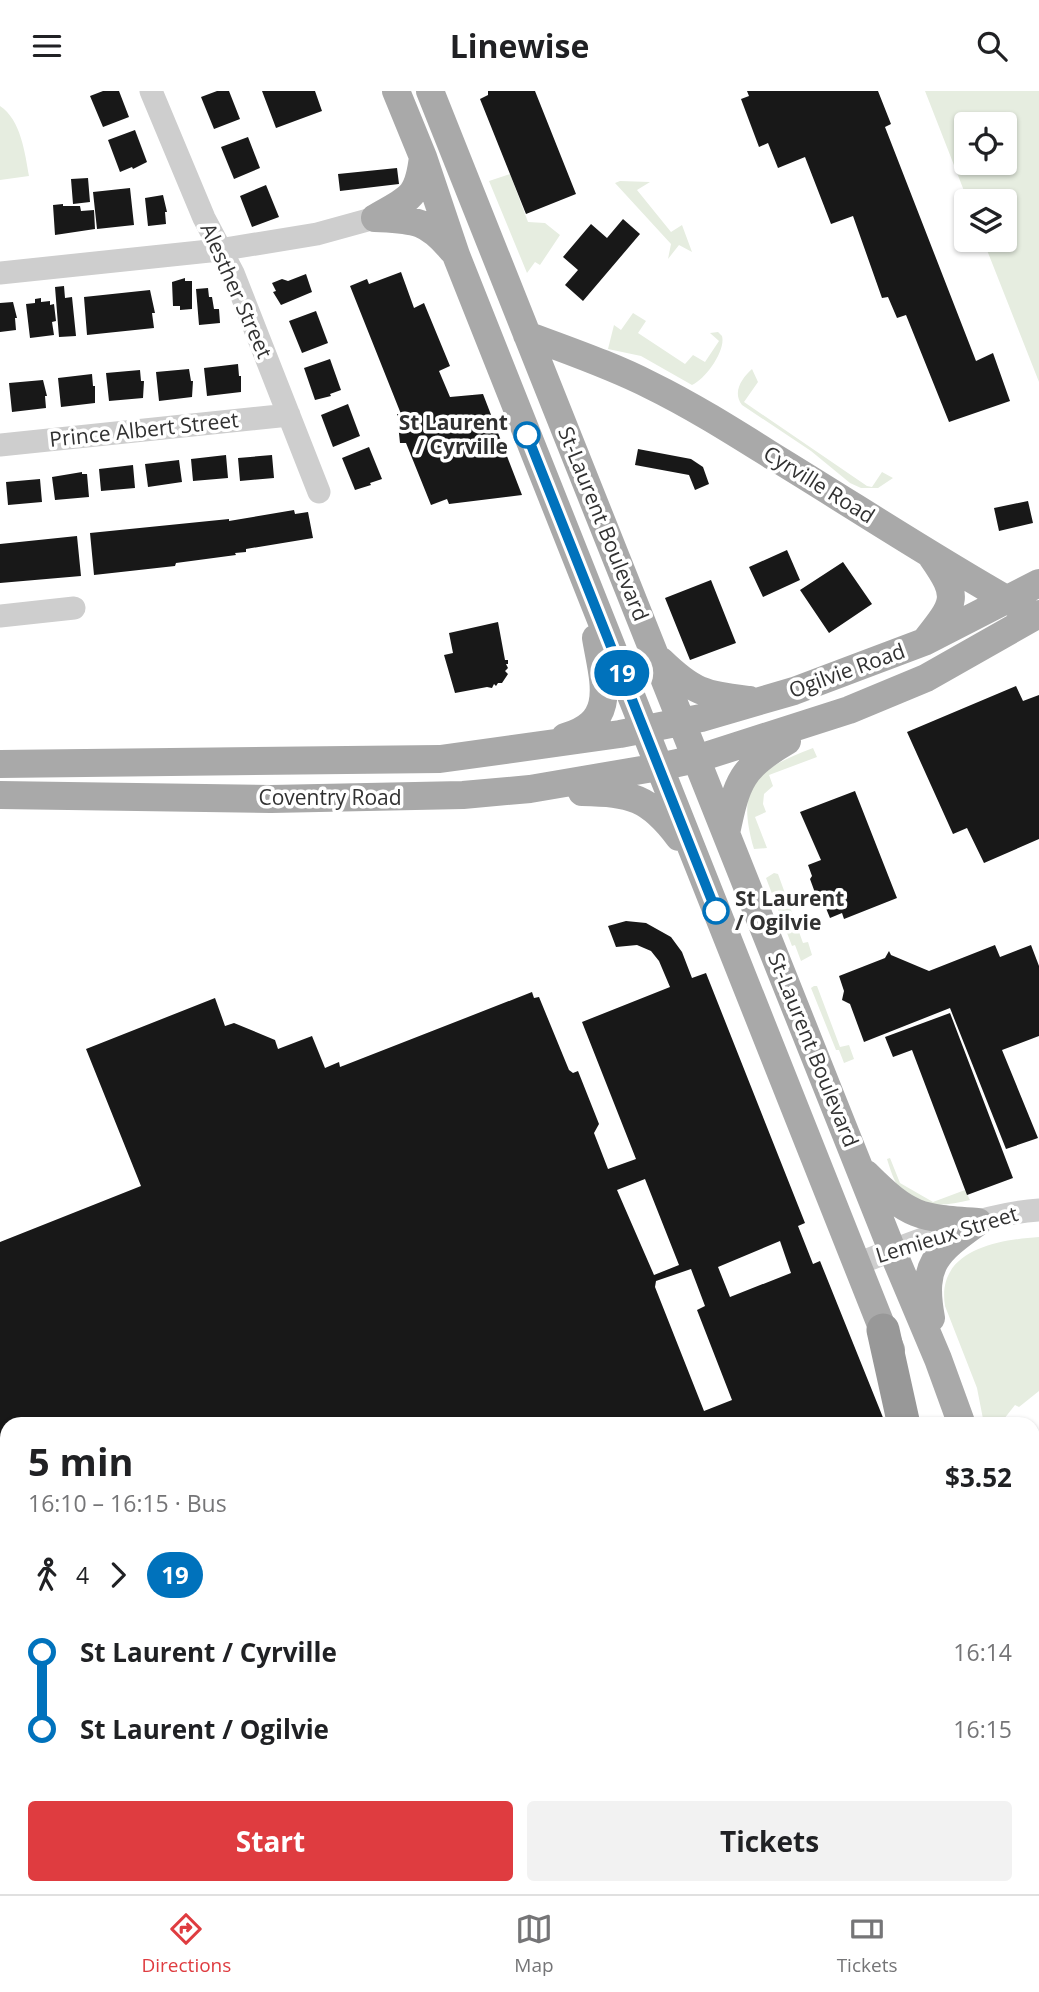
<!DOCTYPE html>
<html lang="en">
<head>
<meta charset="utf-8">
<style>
	:root { --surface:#fff; --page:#f2f2f2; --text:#202124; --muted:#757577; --line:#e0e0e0; --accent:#df3c40 }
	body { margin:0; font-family:"Open Sans",sans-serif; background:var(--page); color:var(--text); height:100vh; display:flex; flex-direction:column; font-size:26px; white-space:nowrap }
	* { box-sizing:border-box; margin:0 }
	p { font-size:23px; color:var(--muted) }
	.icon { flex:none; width:38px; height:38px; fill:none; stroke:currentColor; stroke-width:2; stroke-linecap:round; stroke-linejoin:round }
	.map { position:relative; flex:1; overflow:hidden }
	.panel { position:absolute; left:0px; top:1326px; width:1040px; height:478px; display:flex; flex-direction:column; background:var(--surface); border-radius:21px 21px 0 0; box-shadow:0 2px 5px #0004 }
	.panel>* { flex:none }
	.badge { padding:0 14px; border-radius:23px; font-size:24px; line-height:46px }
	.fabs { position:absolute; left:954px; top:21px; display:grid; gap:14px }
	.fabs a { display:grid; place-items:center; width:63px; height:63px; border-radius:7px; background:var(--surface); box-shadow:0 2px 5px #0004; font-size:35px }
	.map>.badge { position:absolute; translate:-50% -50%; box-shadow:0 0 0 4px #fff }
	.legs { display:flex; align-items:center; gap:10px; height:77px; padding:0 28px; font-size:23px }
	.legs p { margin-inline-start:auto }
	.head { display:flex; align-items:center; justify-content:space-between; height:119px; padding:0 28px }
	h1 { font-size:38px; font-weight:700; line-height:52px }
	.action { display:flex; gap:14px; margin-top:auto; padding:14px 28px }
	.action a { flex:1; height:80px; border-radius:7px; background:var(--accent); color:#fff; font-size:28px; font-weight:700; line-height:80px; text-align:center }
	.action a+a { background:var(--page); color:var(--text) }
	ul { padding:0 28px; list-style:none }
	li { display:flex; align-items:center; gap:24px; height:77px; font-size:26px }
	li i { display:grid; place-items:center; width:10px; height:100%; margin:0 9px; background:currentColor }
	li i::after { content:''; width:18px; height:18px; margin:-9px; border:5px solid; border-radius:50%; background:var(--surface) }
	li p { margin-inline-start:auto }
	li:first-child i { background:linear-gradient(#0000 50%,currentColor 0) }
	li:last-child i { background:linear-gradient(currentColor 50%,#0000 0) }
	header { display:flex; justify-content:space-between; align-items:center; height:91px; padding:0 28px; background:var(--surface); font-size:32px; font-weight:700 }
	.tab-bar { display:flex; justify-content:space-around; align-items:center; height:98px; border-top:2px solid var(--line); background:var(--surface); font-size:19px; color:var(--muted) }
	.tab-bar a { display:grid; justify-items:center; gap:4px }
	.tab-bar .active { color:var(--accent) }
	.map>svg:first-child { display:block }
	.green { fill:#e6ede0; fill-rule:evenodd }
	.building { fill:#181818; fill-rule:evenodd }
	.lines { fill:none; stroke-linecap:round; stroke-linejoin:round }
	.minor { stroke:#cecece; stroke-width:23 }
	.major { stroke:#a9a9a9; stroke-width:28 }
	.highway { stroke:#989898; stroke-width:33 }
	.tram { stroke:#868686; stroke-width:2 }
	.line-1-casing { stroke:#fff; stroke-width:16 }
	.line-1 { stroke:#0072bc; stroke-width:10 }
	.stop-1-dot { fill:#fff; stroke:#0072bc; stroke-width:3.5 }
	.labels { text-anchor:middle; stroke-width:7; stroke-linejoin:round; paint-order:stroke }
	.street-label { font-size:21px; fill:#313131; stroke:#fff }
	.stop-label { font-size:21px; font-weight:bold; fill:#313131; stroke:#fff; text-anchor:end }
</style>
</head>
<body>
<header><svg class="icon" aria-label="menu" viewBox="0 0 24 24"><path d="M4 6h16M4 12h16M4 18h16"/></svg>Linewise<svg class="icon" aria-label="search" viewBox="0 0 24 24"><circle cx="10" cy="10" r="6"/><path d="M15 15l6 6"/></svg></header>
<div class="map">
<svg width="1039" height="1803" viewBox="0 0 1039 1803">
	<rect width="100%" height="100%" fill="#fff"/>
	<path class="green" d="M 925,0 L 1039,0 L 1039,291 L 983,149 L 1004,149 L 1004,110 L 968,110 ZM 966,33 L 1004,33 L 1004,72 L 966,72 Z
		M 0,15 C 21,29 25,62 29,85 L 0,89 Z
		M 510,83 L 528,131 L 545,132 L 560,144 L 540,174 L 535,171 L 527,182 L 489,90 Z
		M 620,90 L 650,91 L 637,99 L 671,141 L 682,134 L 692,161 L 679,154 L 668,168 L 671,153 L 615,92 Z
		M 633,222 L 646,230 L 638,242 L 685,273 L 693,264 L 705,271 L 719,250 L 710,242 L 718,241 L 722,245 C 726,259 706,288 692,294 L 641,265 L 608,258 L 614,234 L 621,239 Z
		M 752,278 L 758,291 L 744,311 L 867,395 L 872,396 L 882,381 L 893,387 L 878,397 L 861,397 L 850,392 L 811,360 L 742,314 C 732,301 742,287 752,278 Z
		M 813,657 L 817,666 L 769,684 L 773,695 L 764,703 L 763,713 L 766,721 L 755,726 L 767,757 L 754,758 C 735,693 756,679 813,657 Z
		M 774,782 L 778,783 L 803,852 L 808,851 L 812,864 L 801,870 L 795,854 L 792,855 L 766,787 Z
		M 814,895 L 817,895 L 840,956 L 849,954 L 854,968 L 844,972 L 839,959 L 836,959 L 811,897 Z
		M 890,1067 L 900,1092 L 933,1111 L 965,1099 L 970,1109 C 945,1115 921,1118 901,1099 C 894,1092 890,1077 887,1068 Z
		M 1039,1146 L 1039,1300 L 1019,1316 L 1015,1314 L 1000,1333 L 984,1333 L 977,1297 L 945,1215 C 936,1159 997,1149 1039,1146 Z
		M 834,1797 L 920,1797 L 915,1803 L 774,1803 Z"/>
	<path class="building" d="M 103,0 L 119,0 L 129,26 L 103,36 L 90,5 Z
		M 217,0 L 229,0 L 240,28 L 214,38 L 201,6 Z
		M 262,0 L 315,0 L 322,20 L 276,37 Z
		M 488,0 L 535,0 L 576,103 L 526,123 L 480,8 L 488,4 Z
		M 747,0 L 878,0 L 891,33 L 885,36 L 976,270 L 993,262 L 1010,310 L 949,331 L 906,224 L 897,227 L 888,206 L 882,207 L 853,125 L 831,133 L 805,66 L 778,77 L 768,52 L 759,56 L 741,8 L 749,5 Z
		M 135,39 L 147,71 L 133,78 L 132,76 L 120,81 L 108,49 Z
		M 248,46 L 260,77 L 234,88 L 221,56 Z
		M 397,77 L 399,93 L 340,100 L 338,83 Z
		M 88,87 L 90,111 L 73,113 L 71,88 Z
		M 266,94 L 279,126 L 252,136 L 240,105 Z
		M 130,97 L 134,134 L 97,138 L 93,101 Z
		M 163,104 L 167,121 L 165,121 L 166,133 L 148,135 L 145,107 Z
		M 63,113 L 63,115 L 80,115 L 81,120 L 94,119 L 95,138 L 55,144 L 53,114 Z
		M 623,128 L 640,143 L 583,210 L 565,194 L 578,179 L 563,166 L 591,133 L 607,147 Z
		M 401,181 L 414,217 L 424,212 L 450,275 L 439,280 L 450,306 L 483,303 L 522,404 L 449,413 L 447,408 L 431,414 L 406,352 L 400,352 L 397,323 L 401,323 L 350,195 L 367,188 L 369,193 Z
		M 306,183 L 312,201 L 281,214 L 273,201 L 276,200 L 272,192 L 282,188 L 288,190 Z
		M 185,187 L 185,190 L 192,190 L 192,218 L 180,219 L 180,215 L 173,215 L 172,191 Z
		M 64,195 L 65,207 L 72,206 L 76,245 L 59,246 L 55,196 Z
		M 208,197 L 209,206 L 212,206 L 214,218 L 219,218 L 220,232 L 199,234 L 196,198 Z
		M 150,199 L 155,222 L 152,222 L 154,237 L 87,244 L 84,206 Z
		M 41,207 L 41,211 L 50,210 L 50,214 L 54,213 L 56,230 L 52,231 L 54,244 L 30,247 L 26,213 L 35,212 L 35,208 Z
		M 13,211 L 17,227 L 15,227 L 16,239 L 0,241 L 0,212 Z
		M 316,220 L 328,252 L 302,262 L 289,230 Z
		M 330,268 L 341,299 L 330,303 L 331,305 L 315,309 L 304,277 Z
		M 238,273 L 239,285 L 241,285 L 241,301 L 207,305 L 204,277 Z
		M 189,278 L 191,290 L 193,290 L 192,306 L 159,310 L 156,281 Z
		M 140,279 L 141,290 L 144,290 L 143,307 L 109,310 L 106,282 Z
		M 92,283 L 93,295 L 95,295 L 95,312 L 61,316 L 58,287 Z
		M 43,289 L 47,305 L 45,305 L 46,317 L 12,321 L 9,292 Z
		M 348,313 L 360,345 L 333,356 L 321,324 Z
		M 369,356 L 382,388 L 370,392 L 371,394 L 355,399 L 342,367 Z
		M 638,358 L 691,368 L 703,376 L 709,393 L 695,399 L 689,384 L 635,374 Z
		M 226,364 L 228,387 L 193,390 L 191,368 Z
		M 272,364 L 274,387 L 240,390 L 238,367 Z
		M 179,369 L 182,391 L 148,396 L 145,373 Z
		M 133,374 L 135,397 L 101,400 L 99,378 Z
		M 82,381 L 82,383 L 87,383 L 89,406 L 55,409 L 52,386 Z
		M 40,388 L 42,411 L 8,414 L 6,391 Z
		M 1028,410 L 1033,432 L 999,440 L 994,417 Z
		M 294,419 L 295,423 L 308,421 L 313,447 L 246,458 L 246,461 L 235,462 L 236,464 L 176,472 L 175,475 L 94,484 L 90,442 L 229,428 L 229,430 Z
		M 77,445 L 81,485 L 0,492 L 0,453 Z
		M 787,459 L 800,489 L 763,506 L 749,476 Z
		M 843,471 L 872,513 L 829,542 L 800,499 Z
		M 711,489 L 736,552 L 690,569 L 665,507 Z
		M 498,531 L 505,569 L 508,569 L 508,573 L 506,573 L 508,577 L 505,580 L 508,583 L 502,592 L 498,592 L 496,595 L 494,593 L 492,597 L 487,596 L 455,602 L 444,564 L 453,562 L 449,542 Z
		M 1016,595 L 1023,610 L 1039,604 L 1039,748 L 984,772 L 967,737 L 953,743 L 907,641 Z
		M 855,700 L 897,807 L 844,828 L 842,822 L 830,827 L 823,810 L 818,810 L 810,788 L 812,785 L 808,774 L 821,769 L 800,721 Z
		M 626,830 L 646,832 L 671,846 L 682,861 L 692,887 L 706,882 L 805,1132 L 798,1135 L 813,1173 L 820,1170 L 886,1334 L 742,1334 L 740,1327 L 725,1334 L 7,1334 L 7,1435 L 0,1418 L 0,1151 L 141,1095 L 86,958 L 215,907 L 225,935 L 234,932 L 275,949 L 278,958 L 312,945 L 325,977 L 339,971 L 340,976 L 532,901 L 534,907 L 539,906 L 569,979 L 573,982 L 578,980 L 599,1033 L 594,1042 L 608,1078 L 636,1068 L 582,931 L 670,896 L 659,870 L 651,860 L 637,854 L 616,856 L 608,835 ZM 645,1088 L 679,1174 L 654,1184 L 617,1099 ZM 780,1150 L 791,1182 L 730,1206 L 718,1176 ZM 691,1178 L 705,1215 L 697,1219 L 732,1309 L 704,1320 L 655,1196 L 656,1190 Z
		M 995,854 L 1000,866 L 1031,854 L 1039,875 L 1039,945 L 1002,959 L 1038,1047 L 1006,1058 L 950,917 L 864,951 L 850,913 L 842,909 L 844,900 L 839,885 L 885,867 L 889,860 L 891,864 L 929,880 Z
		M 950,922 L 1013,1087 L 967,1104 L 912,959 L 893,966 L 885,946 Z"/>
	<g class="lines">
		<path class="minor" d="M 151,0 L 204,127 L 233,182 L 319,401
			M 0,182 L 219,159 L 317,143 L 375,127
			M 0,354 L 289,324
			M 0,525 L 74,517
			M 857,1173 C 909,1153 983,1122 1039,1119"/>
		<path class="major" d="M 396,0 L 423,66 L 456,164 L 891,1259
			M 430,0 L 892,1159 L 938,1268 L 962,1334
			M 375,127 C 414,129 426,128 452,159
			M 375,127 C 409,107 418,108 423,66
			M 527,244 C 569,260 611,274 650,294 C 693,315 734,341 774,366 C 856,416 936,469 1020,516
			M 926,549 C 956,511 960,506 932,466
			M 661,570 C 694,602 704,603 749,609
			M 565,646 C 619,631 603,589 596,547
			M 0,673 L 440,668 L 620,643 L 701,627 L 794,600 L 924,551 L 1039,492
			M 582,701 C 631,702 649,706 679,746
			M 0,704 L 271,708 L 463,704 L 530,698 L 659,676 L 696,668 L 849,619 L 926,587 L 1039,523
			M 726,742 C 737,690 741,677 787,650
			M 866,1083 C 909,1126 919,1127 978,1131
			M 931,1227 C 921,1173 936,1161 978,1131
			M 1032,1514 L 1039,1531
			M 1032,1604 L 1039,1621"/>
		<path class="highway" d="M 883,1239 L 904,1334
			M 1032,1683 L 1039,1682
			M 1032,1743 L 1039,1742
			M 1032,1775 L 1039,1774
			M 0,1802 L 44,1797
			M 438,1803 L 495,1797
			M 941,1803 L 951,1797"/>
		<path class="tram" d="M 1032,1575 L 1039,1574
			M 1032,1586 L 1039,1586"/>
	</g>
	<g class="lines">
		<defs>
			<path id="line-1" d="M 527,344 L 716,820"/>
		</defs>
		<use href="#line-1" class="line-1-casing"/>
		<use href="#line-1" class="line-1"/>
	</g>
	<g class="stop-1-dot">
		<circle cx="527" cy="344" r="12"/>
		<circle cx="716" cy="820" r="12"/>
	</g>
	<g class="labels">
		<g class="street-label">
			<text transform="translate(236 200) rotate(66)" y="7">Alesther Street</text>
			<text transform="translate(144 339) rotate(-6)" y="7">Prince Albert Street</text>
			<text transform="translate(819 394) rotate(32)" y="7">Cyrville Road</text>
			<text transform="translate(603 433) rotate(68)" y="7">St-Laurent Boulevard</text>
			<text transform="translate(847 580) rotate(-20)" y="7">Ogilvie Road</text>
			<text x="330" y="714">Coventry Road</text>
			<text transform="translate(813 959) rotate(68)" y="7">St-Laurent Boulevard</text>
			<text transform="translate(947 1144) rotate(-17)" y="7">Lemieux Street</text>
		</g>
		<g class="stop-label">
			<text x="508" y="339">St Laurent<tspan x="508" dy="24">/ Cyrville</tspan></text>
			<text x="735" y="815" text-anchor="start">St Laurent<tspan x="735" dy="24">/ Ogilvie</tspan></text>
		</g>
	</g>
</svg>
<div class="fabs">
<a><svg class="icon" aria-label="locate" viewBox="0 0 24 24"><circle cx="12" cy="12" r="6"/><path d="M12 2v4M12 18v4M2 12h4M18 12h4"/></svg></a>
<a><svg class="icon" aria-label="layers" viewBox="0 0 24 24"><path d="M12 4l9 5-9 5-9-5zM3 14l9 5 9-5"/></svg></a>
</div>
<b class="badge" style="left:622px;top:582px;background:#0072bc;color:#fff">19</b>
<section class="panel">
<div class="head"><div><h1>5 min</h1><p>16:10 – 16:15 · Bus</p></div><b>$3.52</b></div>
<div class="legs"><svg class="icon" aria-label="walk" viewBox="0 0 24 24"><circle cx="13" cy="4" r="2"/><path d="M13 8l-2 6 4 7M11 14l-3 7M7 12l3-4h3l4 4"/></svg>4<svg class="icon" aria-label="forward" viewBox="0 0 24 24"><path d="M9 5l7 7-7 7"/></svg><b class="badge" style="background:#0072bc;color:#fff">19</b></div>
<ul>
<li><i style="color:#0072bc"></i><b>St Laurent / Cyrville</b><p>16:14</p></li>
<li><i style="color:#0072bc"></i><b>St Laurent / Ogilvie</b><p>16:15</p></li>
</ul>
<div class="action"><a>Start</a><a>Tickets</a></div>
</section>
</div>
<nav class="tab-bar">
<a class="active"><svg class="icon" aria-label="directions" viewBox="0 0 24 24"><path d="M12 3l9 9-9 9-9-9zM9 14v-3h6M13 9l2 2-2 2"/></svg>Directions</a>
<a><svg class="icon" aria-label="map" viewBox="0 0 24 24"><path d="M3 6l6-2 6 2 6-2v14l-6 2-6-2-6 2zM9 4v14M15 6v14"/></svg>Map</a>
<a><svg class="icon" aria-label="tickets" viewBox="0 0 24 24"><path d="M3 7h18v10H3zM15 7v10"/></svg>Tickets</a>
</nav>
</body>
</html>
